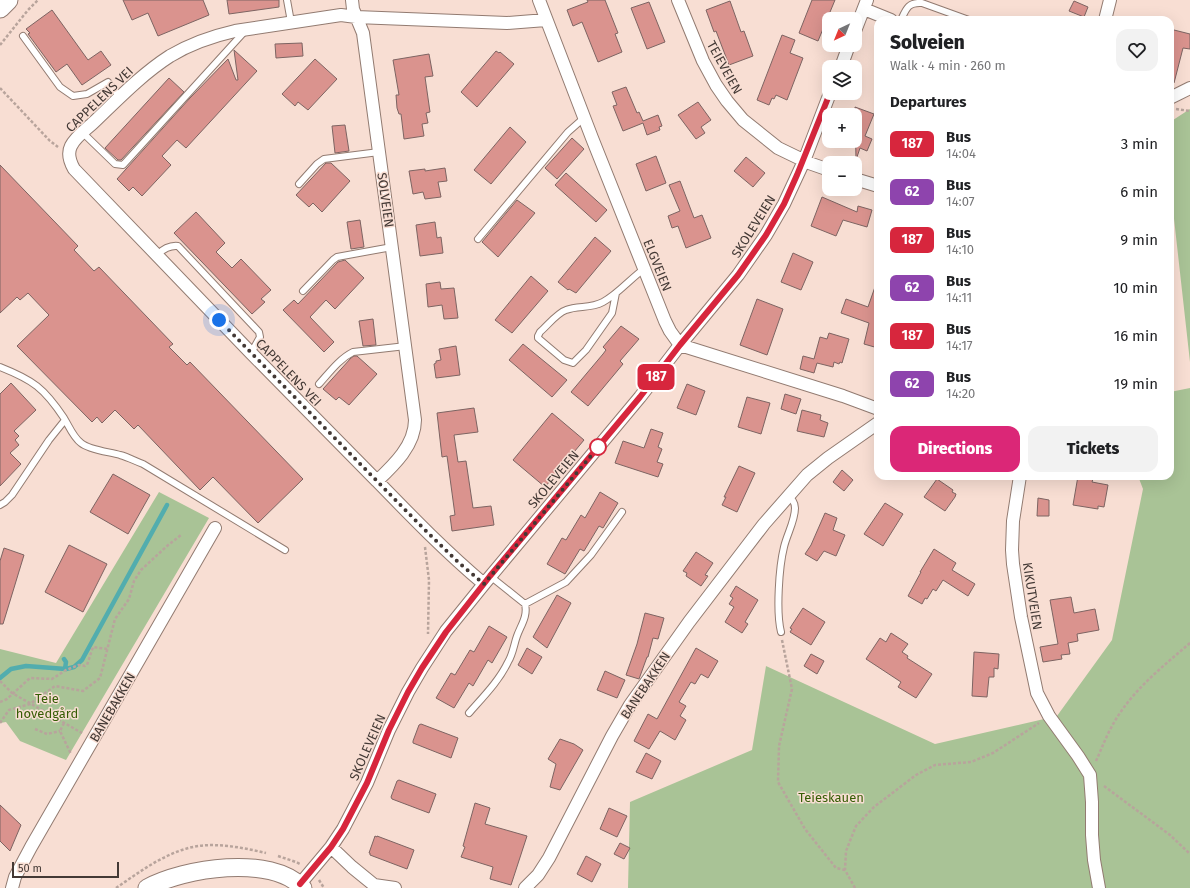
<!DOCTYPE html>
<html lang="en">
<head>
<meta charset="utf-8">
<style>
	:root { --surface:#fff; --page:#f2f2f2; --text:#202124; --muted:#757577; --accent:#db2777 }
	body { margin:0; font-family:"Fira Sans",sans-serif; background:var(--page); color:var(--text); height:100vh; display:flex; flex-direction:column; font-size:15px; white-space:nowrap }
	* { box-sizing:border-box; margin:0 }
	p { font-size:13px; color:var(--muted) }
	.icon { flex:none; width:22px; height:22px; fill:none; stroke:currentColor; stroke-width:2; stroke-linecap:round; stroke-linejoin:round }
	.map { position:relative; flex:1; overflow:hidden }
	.drawer { position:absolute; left:874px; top:16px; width:300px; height:464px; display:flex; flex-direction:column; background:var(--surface); border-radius:12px; box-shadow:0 4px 16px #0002 }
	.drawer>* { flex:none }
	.badge { padding:0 8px; border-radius:6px; font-size:14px; line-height:26px }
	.needle { width:26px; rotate:223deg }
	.tools { position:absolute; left:822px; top:12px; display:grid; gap:8px }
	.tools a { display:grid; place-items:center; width:40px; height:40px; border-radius:8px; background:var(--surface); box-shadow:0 4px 16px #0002; font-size:20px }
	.scale { position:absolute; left:12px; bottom:10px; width:107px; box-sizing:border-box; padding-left:4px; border:2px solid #433935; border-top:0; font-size:11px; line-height:14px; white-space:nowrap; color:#433935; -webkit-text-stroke:3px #f8ded3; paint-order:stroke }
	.you { position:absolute; width:20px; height:20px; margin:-10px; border:3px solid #fff; border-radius:50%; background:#1a73e8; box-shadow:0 0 0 6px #1a73e833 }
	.map>.badge { position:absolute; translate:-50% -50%; box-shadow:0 0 0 2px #fff }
	h2 { padding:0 16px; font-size:15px; line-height:36px }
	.round { display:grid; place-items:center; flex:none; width:42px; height:42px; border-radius:12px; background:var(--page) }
	.headline { display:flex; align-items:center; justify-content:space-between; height:68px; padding:0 16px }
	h1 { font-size:19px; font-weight:800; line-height:30px }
	.button { display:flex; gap:8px; margin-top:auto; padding:8px 16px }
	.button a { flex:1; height:46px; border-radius:12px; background:var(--accent); color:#fff; font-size:16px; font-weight:800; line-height:46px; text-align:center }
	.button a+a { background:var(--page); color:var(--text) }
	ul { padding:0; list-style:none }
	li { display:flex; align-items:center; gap:12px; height:48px; padding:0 16px }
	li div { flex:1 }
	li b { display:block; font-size:15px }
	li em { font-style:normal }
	li .badge { min-width:44px; font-weight:700; text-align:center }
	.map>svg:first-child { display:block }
	.green { fill:#a9c396 }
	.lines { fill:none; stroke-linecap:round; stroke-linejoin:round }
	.stream { stroke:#52adae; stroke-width:4.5 }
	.building { fill:#da938e; stroke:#7d6462 }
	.service-casing { stroke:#927b71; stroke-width:8 }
	.minor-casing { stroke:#927b71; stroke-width:14 }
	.secondary-casing { stroke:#927b71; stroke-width:19 }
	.primary-casing { stroke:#927b71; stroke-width:21 }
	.path { stroke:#b8a49c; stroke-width:2.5; stroke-dasharray:3 2; stroke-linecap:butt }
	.service { stroke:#fff; stroke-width:6 }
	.minor { stroke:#fff; stroke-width:12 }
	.secondary { stroke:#fff; stroke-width:17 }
	.primary { stroke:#fff; stroke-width:19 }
	.line-casing { stroke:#fff; stroke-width:9 }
	.line { stroke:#d7263d; stroke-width:6 }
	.walk { stroke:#433935; stroke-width:4; stroke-dasharray:0 7.2 }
	.stop-dot { fill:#fff; stroke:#d7263d; stroke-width:2 }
	.labels { text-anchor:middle; stroke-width:3; stroke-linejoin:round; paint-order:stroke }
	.street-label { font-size:13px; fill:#433935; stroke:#f8ded3 }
	.park-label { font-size:13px; fill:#365d05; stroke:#f8ded3 }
</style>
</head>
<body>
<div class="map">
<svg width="1190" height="888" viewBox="0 0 1190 888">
	<rect width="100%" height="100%" fill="#f8ded3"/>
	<path class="green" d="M 1190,109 L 1190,362 L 1170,183 L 1170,122 Z
		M 1190,388 L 1190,888 L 628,888 L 630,802 L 752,750 L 766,666 L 935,744 L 1057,716 L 1112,640 L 1143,489 L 1138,476 L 1170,476 L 1170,392 Z
		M 159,492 L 209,518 L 66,760 L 20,741 L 6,722 L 0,723 L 0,649 L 56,663 Z"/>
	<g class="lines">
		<path class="stream" d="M 64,659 L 66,662 L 65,669
			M 0,678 L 11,669 L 26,666 L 66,669 L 74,667 L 82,660 L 167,505"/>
	</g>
	<path class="building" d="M 123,0 L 203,0 L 209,15 L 158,36 L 148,13 L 132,20 Z
		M 227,0 L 279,0 L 279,7 L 229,14 Z
		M 587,0 L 605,0 L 618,33 L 615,34 L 622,52 L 598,62 L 582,22 L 573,26 L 567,10 L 588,2 Z
		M 812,0 L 835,0 L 818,41 L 799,33 Z
		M 730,1 L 741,32 L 744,31 L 753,56 L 729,65 L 716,31 L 714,32 L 706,10 Z
		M 1074,1 L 1088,7 L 1084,17 L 1069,11 Z
		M 649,2 L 665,42 L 647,49 L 631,8 Z
		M 52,10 L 88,60 L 101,51 L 111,65 L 82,85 L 67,64 L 56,72 L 28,34 L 30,33 L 26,29 Z
		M 1170,29 L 1190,34 L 1190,49 L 1183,48 L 1174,83 L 1170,82 Z
		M 782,35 L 795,40 L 790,53 L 803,58 L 787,100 L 776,95 L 774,99 L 772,98 L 769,105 L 757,100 Z
		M 302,43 L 303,56 L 276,58 L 275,44 Z
		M 234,50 L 257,71 L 186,148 L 177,140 L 162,156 L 171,165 L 142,196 L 133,187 L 129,191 L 117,179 L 190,98 L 228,59 L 236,80 L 238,80 Z
		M 496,51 L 499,53 L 500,52 L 514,64 L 477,107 L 461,92 Z
		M 429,54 L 433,76 L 425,77 L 430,112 L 426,113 L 428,123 L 422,124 L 424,136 L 404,139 L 401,114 L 399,114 L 397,108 L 396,95 L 399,95 L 393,60 Z
		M 315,59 L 337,79 L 308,110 L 298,102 L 295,106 L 282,94 Z
		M 169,78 L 184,92 L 121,160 L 118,160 L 105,148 Z
		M 626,87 L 637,113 L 639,112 L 643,121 L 658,115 L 662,126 L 659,127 L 660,130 L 647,135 L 643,123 L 623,131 L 613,106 L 617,105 L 612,92 Z
		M 698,102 L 711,120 L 701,127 L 705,133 L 696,139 L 678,115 Z
		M 855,107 L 874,114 L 865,136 L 872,139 L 867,151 L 860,148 L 856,160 Z
		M 345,125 L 349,151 L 335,153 L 332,126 Z
		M 510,127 L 526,142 L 491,184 L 474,170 Z
		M 572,138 L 584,149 L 557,179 L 545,168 Z
		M 656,156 L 666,183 L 646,191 L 636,164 Z
		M 746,157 L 765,173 L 753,187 L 734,171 Z
		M 326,163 L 331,163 L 350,181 L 322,212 L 313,203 L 309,207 L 296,195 Z
		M 0,165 L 78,246 L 74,250 L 94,271 L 99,267 L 173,344 L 169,347 L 187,365 L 190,362 L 303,479 L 258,523 L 213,477 L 200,490 L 138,425 L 134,429 L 115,410 L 102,423 L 97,417 L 92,422 L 17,346 L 49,315 L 28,293 L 20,300 L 17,297 L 0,313 Z
		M 445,168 L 447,181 L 438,182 L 441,197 L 425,199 L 423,192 L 413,194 L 409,171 L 425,169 L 425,171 Z
		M 566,173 L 607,210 L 596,222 L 555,185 Z
		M 680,181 L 694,218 L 702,215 L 711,238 L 686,248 L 678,226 L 672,228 L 668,216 L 680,211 L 669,185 Z
		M 822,197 L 857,212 L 858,206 L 872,210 L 867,227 L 843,220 L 836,236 L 811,226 Z
		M 517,200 L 535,213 L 498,257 L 482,242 Z
		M 196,212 L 225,243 L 216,252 L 232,268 L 241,259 L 271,290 L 261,299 L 265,302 L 252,314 L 174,233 Z
		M 360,220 L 364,247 L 351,249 L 347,222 Z
		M 435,222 L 437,238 L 441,237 L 443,253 L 420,256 L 416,225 Z
		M 595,237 L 611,251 L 576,293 L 569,289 L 568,290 L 558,282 Z
		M 793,253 L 813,262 L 801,290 L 781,282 Z
		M 345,260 L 364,278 L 335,309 L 326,300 L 310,317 L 334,342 L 324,352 L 283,310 L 294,300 L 298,304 L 338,262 Z
		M 531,276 L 548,291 L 512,333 L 495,320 Z
		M 440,282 L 441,289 L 454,288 L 458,318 L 444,319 L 442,305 L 428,307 L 426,284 Z
		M 876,284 L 878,285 L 878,348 L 864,344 L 869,323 L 841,313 L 846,299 L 868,307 Z
		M 757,299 L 783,309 L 767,355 L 740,345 Z
		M 373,319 L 376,345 L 363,346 L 359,321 Z
		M 621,326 L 639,339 L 620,361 L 623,364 L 588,406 L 571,392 L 603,354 L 606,350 L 603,347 Z
		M 829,333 L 849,339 L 842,363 L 840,362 L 839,364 L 834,362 L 833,367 L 817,363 L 814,373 L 800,369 L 803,356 L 814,359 L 820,337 L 827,339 Z
		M 523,344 L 567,380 L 552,397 L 509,360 Z
		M 456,346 L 460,375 L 436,378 L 434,364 L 436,363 L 436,361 L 441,360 L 439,349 Z
		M 354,356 L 357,356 L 377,374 L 349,405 L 339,397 L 336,400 L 323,389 L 351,358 Z
		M 11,383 L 36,410 L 14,431 L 19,436 L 15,440 L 19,445 L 10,453 L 21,464 L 0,486 L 0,394 Z
		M 687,384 L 705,391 L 696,415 L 677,408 Z
		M 785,394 L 801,399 L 796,414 L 781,409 Z
		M 747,397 L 770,403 L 761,434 L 738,427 Z
		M 474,408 L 478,432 L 454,435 L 458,462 L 466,461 L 473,508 L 491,506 L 494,525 L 452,531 L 450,516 L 455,515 L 447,456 L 442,457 L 437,413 Z
		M 802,410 L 821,415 L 820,420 L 828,423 L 824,437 L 797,431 Z
		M 552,413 L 584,440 L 545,487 L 513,460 Z
		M 651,429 L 663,433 L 658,447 L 662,449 L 657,462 L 663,464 L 658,477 L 615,463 L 623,441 L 644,448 Z
		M 739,466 L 755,473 L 737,512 L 722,505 L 726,497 L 724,497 Z
		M 842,470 L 853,480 L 844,491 L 833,482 Z
		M 113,474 L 150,495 L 128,534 L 90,512 Z
		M 1078,476 L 1094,476 L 1092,482 L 1108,485 L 1104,507 L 1098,506 L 1098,509 L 1073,505 Z
		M 937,479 L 953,490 L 952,492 L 956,494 L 955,497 L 945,511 L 924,497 Z
		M 600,492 L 618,503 L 603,528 L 599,526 L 584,551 L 580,549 L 565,574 L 547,564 L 562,538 L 566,540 L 581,515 L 585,518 Z
		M 1038,498 L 1049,500 L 1049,516 L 1037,516 Z
		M 885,503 L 903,514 L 883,546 L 864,534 Z
		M 825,513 L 837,518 L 833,530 L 845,535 L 836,556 L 824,551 L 817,561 L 805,554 L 811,545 Z
		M 69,545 L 107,564 L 83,612 L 45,592 Z
		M 4,548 L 24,555 L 3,624 L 0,624 L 0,561 Z
		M 934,549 L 956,563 L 952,570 L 975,584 L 968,596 L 943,580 L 936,591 L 933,589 L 927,599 L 925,598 L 922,604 L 908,596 L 921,572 L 920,572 Z
		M 696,552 L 713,563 L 705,575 L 708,576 L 701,586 L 686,576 L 687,573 L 683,571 Z
		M 736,586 L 758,600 L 745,622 L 748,624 L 742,633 L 725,622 L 734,607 L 729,604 L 733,598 L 730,596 Z
		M 557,595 L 571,603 L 547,648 L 533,637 Z
		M 1071,597 L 1074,613 L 1095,609 L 1099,630 L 1077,634 L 1078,641 L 1068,643 L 1070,654 L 1061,655 L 1062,659 L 1043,662 L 1040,647 L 1058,644 L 1050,600 Z
		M 803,608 L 825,622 L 811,645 L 790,632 L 792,629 L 790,628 Z
		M 645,613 L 664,618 L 658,639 L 653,638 L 648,657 L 647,657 L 639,679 L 626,675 L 637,644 Z
		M 489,626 L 507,637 L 492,663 L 488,660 L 473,686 L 469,683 L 454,708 L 436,698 L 451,673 L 455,675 L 470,650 L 474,652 Z
		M 891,633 L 908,644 L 902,652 L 908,656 L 907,658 L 932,674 L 916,698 L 898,687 L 901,682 L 866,659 L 880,638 L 886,642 Z
		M 527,648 L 542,657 L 532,674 L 518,665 Z
		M 696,648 L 718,661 L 708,678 L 701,674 L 695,684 L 691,682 L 679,702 L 686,706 L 680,716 L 686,720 L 675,740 L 660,731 L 649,749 L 634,741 L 648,714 L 657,719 Z
		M 974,652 L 999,654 L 998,669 L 994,668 L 994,677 L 989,677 L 987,697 L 972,696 Z
		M 811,654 L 824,661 L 817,674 L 804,666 Z
		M 605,671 L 625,680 L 617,698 L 597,690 Z
		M 421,724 L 458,738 L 451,758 L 413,743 L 413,741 L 419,725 Z
		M 560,739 L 574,744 L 583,750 L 560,790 L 550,787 L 556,764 L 548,759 Z
		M 646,753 L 661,761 L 652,779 L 636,772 Z
		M 399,780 L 436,794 L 429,813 L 392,799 L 391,797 L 397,781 Z
		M 475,803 L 490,808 L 485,824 L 527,836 L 511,885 L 490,879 L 493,867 L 461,857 L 465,847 L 463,846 Z
		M 0,805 L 21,825 L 10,851 L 0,841 Z
		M 609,808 L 627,816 L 617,837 L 600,829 Z
		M 375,836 L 377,837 L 377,836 L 414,850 L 407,869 L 370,855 L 370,853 L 369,853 Z
		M 620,843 L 630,848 L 624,859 L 614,854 Z
		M 586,856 L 601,864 L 592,882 L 577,874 Z"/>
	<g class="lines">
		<defs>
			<path id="service" d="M 287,0 L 291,22
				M 901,20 C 906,9 908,2 922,3 L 969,20
				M 23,36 L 60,87 L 73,96 L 87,94 L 108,82 L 120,97
				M 83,133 L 115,164 L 123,165 L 245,31
				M 299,184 L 317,164 L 324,159 L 379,152
				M 478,239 L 568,132 L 585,117
				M 157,255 C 163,249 169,245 178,246 L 259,332 L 260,337 L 251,353
				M 303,291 L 333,260 L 337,257 L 392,247
				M 616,293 L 612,313 L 586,350 L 573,363 L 564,360 L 538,338 L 538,336 L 540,332 C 548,325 557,313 566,310 C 578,305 590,309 603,302 C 618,294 630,279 644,269
				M 0,367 C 33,380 44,388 64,418 C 69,426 73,437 81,443 C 89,450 110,452 120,455 C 128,457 135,461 143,464 L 285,550
				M 319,384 C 329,373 339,359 353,352 L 406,346
				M 0,505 L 5,502 L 12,495 L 49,440 L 65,420
				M 525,604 L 566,582 L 591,555 L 622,512
				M 781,632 C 776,612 779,567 784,547 C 787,534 795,521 795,508 C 795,503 792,498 787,496
				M 469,713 C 483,697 499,681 508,662 C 513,654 514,644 517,636 C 521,625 528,616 525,604 L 490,576"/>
			<path id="minor" d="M 352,0 L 353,9 L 363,33 L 415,420 C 415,445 394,465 377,481 C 412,517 446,552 484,584
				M 539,0 L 592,138 L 665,321 L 670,331 L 680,345 L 843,396 L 878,409
				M 678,0 L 703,61 L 716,85 L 727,101 L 743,120 L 778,148 L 809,163 L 829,170
				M 864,9 L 891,20
				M 1105,20 L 1110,0
				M 855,31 L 867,0
				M 841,67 L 849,45
				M 1170,98 L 1190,88
				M 855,179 L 878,186
				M 1020,476 L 1013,521 L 1012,550 L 1013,564 L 1021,617 L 1037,693 L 1049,716 L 1078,756 L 1090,775 L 1092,802 L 1092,835 L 1094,860 L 1099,888
				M 377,481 L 251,353 L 74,169 C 70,162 67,154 71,146 C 76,136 87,129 94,122 C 118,99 142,74 170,56 C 190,44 213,36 235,31 L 341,15 L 356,17 L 507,23 L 546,20
				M 331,847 L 352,867 L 374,885 L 395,888
				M 300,884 L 331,847 L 343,829 L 367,783 L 389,730 L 408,692 L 422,668 L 446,631 L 484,584 L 640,397 L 680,345 L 738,275 L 766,235 L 784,204 L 804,161 L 830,93
				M 12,888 L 15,877 L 31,847 L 215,528
				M 525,888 L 538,875 L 549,858 L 612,736 L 630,705 L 689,622 L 764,524 L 807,475 L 828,458 L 878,423"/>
			<path id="secondary" d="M 147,888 C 184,868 271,854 303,888"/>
			<path id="primary" d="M 0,8 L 8,0"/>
		</defs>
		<use href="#service" class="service-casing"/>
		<use href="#minor" class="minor-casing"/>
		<use href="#secondary" class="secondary-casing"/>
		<use href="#primary" class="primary-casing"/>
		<path class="path" d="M 0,45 L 28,10 L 38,0
			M 0,88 L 50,141 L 58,147
			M 1176,109 L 1190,111
			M 425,547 L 429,580 L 428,634
			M 782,640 L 792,689 L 779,746 L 778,782 L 805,829 L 836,868 L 845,870
			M 0,681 L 12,693 L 82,733
			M 0,702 L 7,699 L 30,678 L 52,679 L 66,670 L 79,665 L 85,666 L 87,665 L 93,647 L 107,649
			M 0,723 L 9,710 L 30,704 L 55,686 L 83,691 L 100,678 L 115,619 L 129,599 L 134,581 L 141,570 L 167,546 L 181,535
			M 64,723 L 60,731 L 71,754
			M 35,729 L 47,734 L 60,731
			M 1096,761 C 1101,750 1105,739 1111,728 C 1129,693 1161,668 1190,643
			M 1104,786 L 1170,835 L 1190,854
			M 278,856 L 296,862 L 300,864
			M 319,880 L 324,888
			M 116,888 C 141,871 167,851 198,846 C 220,843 244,848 266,853
			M 855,888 L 845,870 L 846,851 L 856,826 L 874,807 L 916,775 L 935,765 L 971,762 L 993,753 L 1039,723"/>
		<use href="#service" class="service"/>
		<use href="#minor" class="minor"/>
		<use href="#secondary" class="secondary"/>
		<use href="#primary" class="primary"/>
	</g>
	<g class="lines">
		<defs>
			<path id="line" d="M 300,884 L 331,847 L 343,829 L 367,783 L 389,730 L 408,692 L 422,668 L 446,632 L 490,576 L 640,397 L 680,345 L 738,275 L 766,235 L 784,204 L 797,175 L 830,93"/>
		</defs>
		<use href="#line" class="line-casing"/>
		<use href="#line" class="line"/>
		<path class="walk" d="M 219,320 L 422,527 L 459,563 L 484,584 L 600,445 L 598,447"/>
	</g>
	<circle class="stop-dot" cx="598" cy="447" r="8"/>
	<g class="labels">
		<g class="street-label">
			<text transform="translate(725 67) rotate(61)" y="5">TEIEVEIEN</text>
			<text transform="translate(99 99) rotate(-44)" y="5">CAPPELENS VEI</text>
			<text transform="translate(386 200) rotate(82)" y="5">SOLVEIEN</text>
			<text transform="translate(753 226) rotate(-58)" y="5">SKOLEVEIEN</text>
			<text transform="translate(658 265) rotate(68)" y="5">ELGVEIEN</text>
			<text transform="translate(289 372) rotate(46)" y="5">CAPPELENS VEI</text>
			<text transform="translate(553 479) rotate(-50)" y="5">SKOLEVEIEN</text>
			<text transform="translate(1033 596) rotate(81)" y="5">KIKUTVEIEN</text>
			<text transform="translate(645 685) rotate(-56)" y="5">BANEBAKKEN</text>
			<text transform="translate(112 707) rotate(-60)" y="5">BANEBAKKEN</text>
			<text transform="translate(367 747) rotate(-66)" y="5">SKOLEVEIEN</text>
		</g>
		<g class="park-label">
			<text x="47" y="703">Teie<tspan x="47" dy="15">hovedgård</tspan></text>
			<text x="831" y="802">Teieskauen</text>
		</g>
	</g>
</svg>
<div class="tools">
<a><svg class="needle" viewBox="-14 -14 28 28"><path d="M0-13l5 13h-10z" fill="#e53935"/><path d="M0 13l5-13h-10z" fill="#757577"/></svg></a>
<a><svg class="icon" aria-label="layers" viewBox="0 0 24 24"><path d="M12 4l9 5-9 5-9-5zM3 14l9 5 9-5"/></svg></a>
<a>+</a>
<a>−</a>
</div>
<div class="scale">50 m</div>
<div class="you" style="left:219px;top:320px"></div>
<b class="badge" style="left:656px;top:377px;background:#d7263d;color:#fff">187</b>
<section class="drawer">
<div class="headline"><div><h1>Solveien</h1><p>Walk · 4 min · 260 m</p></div><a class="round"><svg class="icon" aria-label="heart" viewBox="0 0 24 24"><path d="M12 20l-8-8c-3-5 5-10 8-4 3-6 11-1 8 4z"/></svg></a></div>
<h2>Departures</h2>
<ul>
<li><span class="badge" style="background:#d7263d;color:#fff">187</span><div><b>Bus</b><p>14:04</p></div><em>3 min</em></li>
<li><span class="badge" style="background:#8e44ad;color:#fff">62</span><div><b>Bus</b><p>14:07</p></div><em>6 min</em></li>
<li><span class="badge" style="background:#d7263d;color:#fff">187</span><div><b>Bus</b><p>14:10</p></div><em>9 min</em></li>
<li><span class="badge" style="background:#8e44ad;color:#fff">62</span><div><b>Bus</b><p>14:11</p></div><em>10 min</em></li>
<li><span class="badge" style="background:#d7263d;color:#fff">187</span><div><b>Bus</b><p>14:17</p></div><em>16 min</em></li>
<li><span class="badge" style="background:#8e44ad;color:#fff">62</span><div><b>Bus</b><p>14:20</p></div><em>19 min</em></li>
</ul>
<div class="button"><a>Directions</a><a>Tickets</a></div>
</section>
</div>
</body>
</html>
